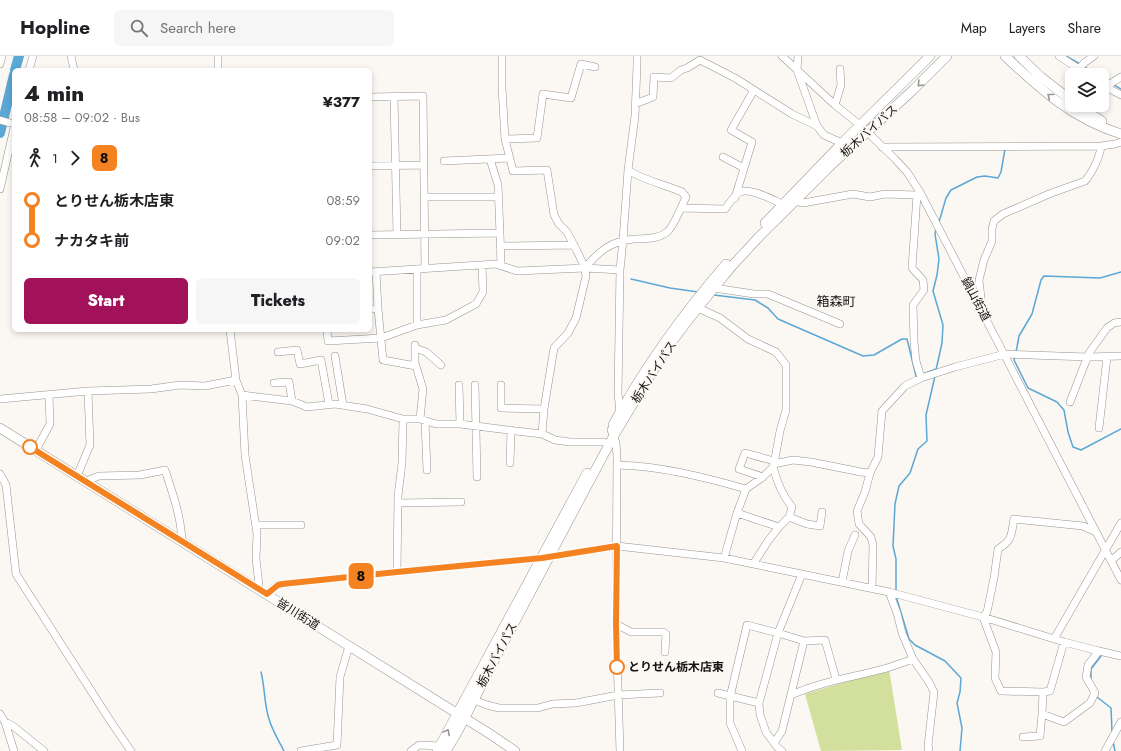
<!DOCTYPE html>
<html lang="en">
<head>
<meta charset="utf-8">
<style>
	:root { --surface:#fff; --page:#f6f6f6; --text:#202124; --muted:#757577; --line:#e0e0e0; --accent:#a1125b }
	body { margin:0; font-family:Jost,"Noto Sans JP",sans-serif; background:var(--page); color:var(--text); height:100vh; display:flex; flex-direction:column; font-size:15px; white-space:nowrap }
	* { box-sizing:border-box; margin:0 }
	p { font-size:13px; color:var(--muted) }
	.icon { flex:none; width:22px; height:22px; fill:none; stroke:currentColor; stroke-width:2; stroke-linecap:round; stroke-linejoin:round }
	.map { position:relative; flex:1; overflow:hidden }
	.panel { position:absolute; left:12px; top:12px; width:360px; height:264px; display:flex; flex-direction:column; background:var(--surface); border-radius:6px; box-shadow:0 2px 6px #0003 }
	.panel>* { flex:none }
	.badge { padding:0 8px; border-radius:6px; font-size:14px; line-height:26px }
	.controls { position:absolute; left:1065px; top:12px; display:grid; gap:8px }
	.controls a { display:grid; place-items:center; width:44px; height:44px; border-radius:6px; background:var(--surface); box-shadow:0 2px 6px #0003; font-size:20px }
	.map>.badge { position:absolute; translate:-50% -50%; box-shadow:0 0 0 2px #fff }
	.legs { display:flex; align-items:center; gap:6px; height:44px; padding:0 12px; font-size:13px }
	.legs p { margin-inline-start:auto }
	.overview { display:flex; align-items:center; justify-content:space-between; height:68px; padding:0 12px }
	h1 { font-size:22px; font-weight:800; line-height:30px }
	.button { display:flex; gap:8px; margin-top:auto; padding:8px 12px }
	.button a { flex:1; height:46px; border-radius:6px; background:var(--accent); color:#fff; font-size:16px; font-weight:800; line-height:46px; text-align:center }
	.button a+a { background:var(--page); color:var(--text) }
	ul { padding:0 12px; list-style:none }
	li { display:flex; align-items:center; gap:14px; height:40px; font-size:15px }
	li i { display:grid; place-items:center; width:6px; height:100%; margin:0 5px; background:currentColor }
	li i::after { content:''; width:10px; height:10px; margin:-5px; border:3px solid; border-radius:50%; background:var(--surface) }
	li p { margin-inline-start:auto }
	li:first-child i { background:linear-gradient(#0000 50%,currentColor 0) }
	li:last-child i { background:linear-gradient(currentColor 50%,#0000 0) }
	header { display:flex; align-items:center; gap:24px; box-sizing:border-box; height:56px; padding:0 20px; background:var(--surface); border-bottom:1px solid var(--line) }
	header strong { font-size:19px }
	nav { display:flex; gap:22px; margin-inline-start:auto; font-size:14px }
	.search { width:280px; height:36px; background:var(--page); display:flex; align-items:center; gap:10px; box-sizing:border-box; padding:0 14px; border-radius:6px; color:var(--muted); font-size:15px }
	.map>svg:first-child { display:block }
	.green { fill:#d3df9c }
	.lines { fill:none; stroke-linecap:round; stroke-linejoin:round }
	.stream { stroke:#5ba8d6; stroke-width:1.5 }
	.river { stroke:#5ba8d6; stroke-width:10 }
	.minor-casing { stroke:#989490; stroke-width:8 }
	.major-casing { stroke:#989490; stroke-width:10 }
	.minor { stroke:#fff; stroke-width:7 }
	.major { stroke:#fff; stroke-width:9 }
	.oneway { stroke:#959594 }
	.line-1-casing { stroke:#fff; stroke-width:9 }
	.line-1 { stroke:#f58220; stroke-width:6 }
	.stop-1-dot { fill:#fff; stroke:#f58220; stroke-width:2 }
	.labels { text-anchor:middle; stroke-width:4; stroke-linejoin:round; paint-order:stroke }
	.street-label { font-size:12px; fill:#141311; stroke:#fbf7f2 }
	.stop-label { font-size:12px; font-weight:bold; fill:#141311; stroke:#fbf7f2; text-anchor:start }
	.neighbourhood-label { font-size:13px; fill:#141311; stroke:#fbf7f2 }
</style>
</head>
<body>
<header>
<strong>Hopline</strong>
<div class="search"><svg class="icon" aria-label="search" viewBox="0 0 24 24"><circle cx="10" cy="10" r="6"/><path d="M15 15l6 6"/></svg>Search here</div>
<nav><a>Map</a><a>Layers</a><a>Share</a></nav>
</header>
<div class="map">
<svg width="1121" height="695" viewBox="0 0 1121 695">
	<rect width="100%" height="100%" fill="#fbf7f2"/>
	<path class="green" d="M 889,613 L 902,694 L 821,695 L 805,638 Z"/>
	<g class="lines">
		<path class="stream" d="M 1066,0 L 1080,8
			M 1085,11 L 1097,19
			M 1102,22 L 1109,26
			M 1114,29 L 1121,33
			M 939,166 L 946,142 L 951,134 L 977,121 L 985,120 L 998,122 L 1001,116 L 1005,93
			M 631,223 L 670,232 L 698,236
			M 714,239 L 755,244 L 768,252 L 778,263 L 863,300 L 874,299 L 902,283 L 907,283 L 916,320 L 917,319
			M 1016,296 L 1019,280 L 1032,258 L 1041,224 L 1044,220 L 1100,222 L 1121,216
			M 1015,300 L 1014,304 L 1028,332 L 1057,346 L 1064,354 L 1068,376 L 1073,391 L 1081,394 L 1121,373
			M 936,314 L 942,287 L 943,269 L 933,235 L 937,219 L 939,203 L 935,178 L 936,173
			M 923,318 L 936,313
			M 896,536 L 896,503 L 893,490 L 895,448 L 899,430 L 910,417 L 918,393 L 927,385 L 926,359 L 935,320
			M 896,540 L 909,583 L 915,589 L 945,605 L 961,622 L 960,636 L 957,647 L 962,672 L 960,695
			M 261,616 C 265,631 264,648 269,663 C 272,674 279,685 284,695
			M 1091,624 L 1091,613 L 1101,600
			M 1097,641 L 1111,652 L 1112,676
			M 1113,686 L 1115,695"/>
		<path class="river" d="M 15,14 L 19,0
			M 0,77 L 14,19"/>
		<defs>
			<path id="minor" d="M 71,0 L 74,14
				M 218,0 L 218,14
				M 502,0 L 502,31 L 505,83 L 513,115 L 547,114 L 554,159 L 559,168 L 567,176 L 577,195 L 585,212 L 586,220 L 576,262 L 568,277 L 554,292 L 544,353 L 542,378
				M 782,0 L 835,49 L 860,69 L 895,103 L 907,116 L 920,136 L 1121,524
				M 798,0 L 797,14 L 817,70
				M 1059,0 L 1079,13
				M 0,8 L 2,0
				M 29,14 L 33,0
				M 1087,19 L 1079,13 L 1084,7 L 1094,0
				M 1102,29 L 1121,39
				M 1105,31 L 1121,21
				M 370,41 L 423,40 L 425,212
				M 394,41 L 397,179
				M 635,48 L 653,41 L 654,21 L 671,22 L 681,14 L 687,12 L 700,4 L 735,22 L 792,58 L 817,70 L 824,79 L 842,87
				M 835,49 L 841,29 L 840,13
				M 0,64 L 14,68
				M 505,83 L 537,82 L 543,38 L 571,42 L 581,8 L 595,11
				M 882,91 L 1101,90 L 1115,88 L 1121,86
				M 723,101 L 744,112
				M 490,103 L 498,129 L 500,177
				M 444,105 L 510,102
				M 370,110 L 424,109
				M 0,133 L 14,72
				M 920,136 L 917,139 L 912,212 L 923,224 L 924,234 L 913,249 L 914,286 L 916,305 L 921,322
				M 425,141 L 498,141
				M 735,142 L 752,86 L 731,74 L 754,34
				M 795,145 L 803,147 L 853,138 L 870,141 L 885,138 L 917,139
				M 681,152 L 725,153 C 729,148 734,139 740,136 C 750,131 773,144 782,148
				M 370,179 L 500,177 L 501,210
				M 500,190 L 574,189
				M 585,212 C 599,195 611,185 634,183 C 645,182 657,184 667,176 C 673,172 682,149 686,141 L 682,136 C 666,129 643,124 628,114
				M 417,213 L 417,269
				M 370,216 L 496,208 L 517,215 L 585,212 L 620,214
				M 714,232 L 754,238 L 768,238 L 840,268
				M 982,251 L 979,224 L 984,204 L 992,185 L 992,173 L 994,165 L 1003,158 L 1049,138 L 1085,125 C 1092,117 1100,101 1101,90
				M 698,252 L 720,262 L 748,283 L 776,296 L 786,309 L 786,354 L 780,375 L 774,408
				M 370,253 L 378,253 L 376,216
				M 378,253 L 383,304 L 416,310
				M 230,274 L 236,324 L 242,339 L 245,399 L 257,478 L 256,503 L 259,529 L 257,532
				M 327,274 L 328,285 L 381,282 L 417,269 L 446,264 L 476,248 L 483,236 L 482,209
				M 415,289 L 415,307 L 423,333 L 420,363
				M 415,292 L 426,296 L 441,309
				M 278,296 L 297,294 L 300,308 L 321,304 L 329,348
				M 335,300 L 343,349
				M 274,327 L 289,326 L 292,345
				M 459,329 L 460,368
				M 475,329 L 477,421
				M 501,329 L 501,352 L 544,353
				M 242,339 L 292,345 L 307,351 L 335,348 L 367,353 L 403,363 L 420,363 L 436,368 L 460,368 L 516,375 L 542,378 L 555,384 L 570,386 L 604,386
				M 0,343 L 88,335 L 151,333 L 180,329 L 205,330 L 236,324
				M 1070,346 L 1089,297 L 1107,272 L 1114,267 L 1121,266
				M 620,357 L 618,337 L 620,214 L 623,184 L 628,114 L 635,60 L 637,9 L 637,0
				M 425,365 L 427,414
				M 1099,372 L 1107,301
				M 611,374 L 616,387 L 617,401 L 616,568 L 620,695
				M 36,394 L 50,368 L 49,339
				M 510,407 L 511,374
				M 617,409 C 661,410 704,421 746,433
				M 0,418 L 6,429 L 16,518 L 113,669 L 131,695
				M 77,420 L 90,389 L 88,335
				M 763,421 L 739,413 L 745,397 L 774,405
				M 86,425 L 99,420 L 140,419 L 165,414 C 173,438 181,461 182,485
				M 398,447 L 461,446
				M 737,457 L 779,471
				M 789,461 L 807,468 L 820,470 L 822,456
				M 256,469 L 301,469
				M 1096,476 L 1083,470 L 1014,463 C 1011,479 1013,484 998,493 L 994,522 L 987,556 L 983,561 L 996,596 L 995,622 L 1001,635 L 1043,636 L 1042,658 L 1064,666 L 1090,647 L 1095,637 L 1086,621 L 1088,609 L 1099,595
				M 724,502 L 737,457 L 746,433 L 763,421 L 773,411 L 774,408 L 793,404 L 811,406 L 861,416 L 870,417
				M 1111,505 L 1121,496
				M 754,507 L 768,485 L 779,471 L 789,461 L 792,451 C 782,439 777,426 773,411
				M 397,516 L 398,440 L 402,407 L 403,363
				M 802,518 L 778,577 L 804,585 L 825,584 L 836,623
				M 842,526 L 848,495 L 855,479
				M 872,532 L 873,489 L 871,481 L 859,468 L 857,455 L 865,436 L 870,417 L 878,401 L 882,355 L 905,330 L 921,322 L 955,311 L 1005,298 L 1088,301 L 1121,300
				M 889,536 L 897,557 L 902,577 L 913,603 L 929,626 L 934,636 L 928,690 L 929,692 L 928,695
				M 267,538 L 277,529 L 282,528 L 397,516 L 542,502 L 617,490 L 724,502 L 889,536 L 983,561 L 1064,586 L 1099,595 L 1121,600
				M 616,568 L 631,576 L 663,576 L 666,578 L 665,596
				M 1054,583 L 1121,467
				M 1043,636 L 1050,635 L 1064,586
				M 718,637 L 759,647
				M 791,639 C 822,625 855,621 887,612 C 896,609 905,606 913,603
				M 474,644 L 487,649 L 499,652 L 538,652 L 552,648 L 576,647 L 618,639 L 660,637
				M 0,658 L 5,666 L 14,695
				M 5,666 L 13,670 L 44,695
				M 1023,681 L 1040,680 L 1042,658
				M 774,687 L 782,675 L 804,585
				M 301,695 L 337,689 L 340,621 L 349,590
				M 411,695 L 419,689 L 440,690
				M 742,695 L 730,667 L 730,641 L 747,569 L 778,577 L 759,647 L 760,659 L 766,676 L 777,691 L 782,695
				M 1105,695 L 1121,666"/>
			<path id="major" d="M 1005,0 C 1041,34 1073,63 1121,78
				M 1019,0 L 1041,21 L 1072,45
				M 1076,49 L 1102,65
				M 765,167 L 842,87 L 930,0
				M 613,369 C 645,310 682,259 726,208
				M 0,372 L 490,678 L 515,695
				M 437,695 L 587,417
				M 446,695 L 458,675 L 495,603 L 613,381 L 665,295 L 686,267 L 714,232 L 732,210 L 757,183 L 828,112 L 913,34 L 947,0"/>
		</defs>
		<use href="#minor" class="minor-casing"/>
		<use href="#major" class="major-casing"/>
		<use href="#minor" class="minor"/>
		<use href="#major" class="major"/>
	</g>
	<defs><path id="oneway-chevron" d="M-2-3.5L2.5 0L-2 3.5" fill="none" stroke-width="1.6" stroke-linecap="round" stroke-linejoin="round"/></defs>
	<g class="oneway">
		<use href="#oneway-chevron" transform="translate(920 28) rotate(135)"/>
		<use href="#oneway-chevron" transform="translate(1050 40) rotate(-141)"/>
		<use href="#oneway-chevron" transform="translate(447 676) rotate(-62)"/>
	</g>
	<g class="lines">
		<defs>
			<path id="line-1" d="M 30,391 L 267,538 L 278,529 L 282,528 L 397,516 L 542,502 L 617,490 L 616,568 L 617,611"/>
		</defs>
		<use href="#line-1" class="line-1-casing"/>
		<use href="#line-1" class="line-1"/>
	</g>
	<g class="stop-1-dot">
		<circle cx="30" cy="391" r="7"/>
		<circle cx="617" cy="611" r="7"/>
	</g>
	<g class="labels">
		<g class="street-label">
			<text transform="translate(869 75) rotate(-42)" y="4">栃木バイパス</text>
			<text transform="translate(976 243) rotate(62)" y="4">鍋山街道</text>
			<text transform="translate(654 316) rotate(-57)" y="4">栃木バイパス</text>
			<text transform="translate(298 558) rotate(32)" y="4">皆川街道</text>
			<text transform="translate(497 599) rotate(-62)" y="4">栃木バイパス</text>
		</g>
		<g class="stop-label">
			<text x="628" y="615">とりせん栃木店東</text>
		</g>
		<g class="neighbourhood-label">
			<text x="836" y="250">箱森町</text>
		</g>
	</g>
</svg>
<div class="controls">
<a><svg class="icon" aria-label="layers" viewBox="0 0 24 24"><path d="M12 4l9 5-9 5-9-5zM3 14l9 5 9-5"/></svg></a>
</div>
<b class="badge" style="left:361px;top:520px;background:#f58220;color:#111">8</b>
<section class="panel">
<div class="overview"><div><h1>4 min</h1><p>08:58 – 09:02 · Bus</p></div><b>¥377</b></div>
<div class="legs"><svg class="icon" aria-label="walk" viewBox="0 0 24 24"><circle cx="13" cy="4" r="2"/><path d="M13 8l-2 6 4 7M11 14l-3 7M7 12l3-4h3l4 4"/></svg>1<svg class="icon" aria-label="forward" viewBox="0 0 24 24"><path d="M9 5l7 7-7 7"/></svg><b class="badge" style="background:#f58220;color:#111">8</b></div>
<ul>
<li><i style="color:#f58220"></i><b>とりせん栃木店東</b><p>08:59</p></li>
<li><i style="color:#f58220"></i><b>ナカタキ前</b><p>09:02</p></li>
</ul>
<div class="button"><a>Start</a><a>Tickets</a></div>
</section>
</div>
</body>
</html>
